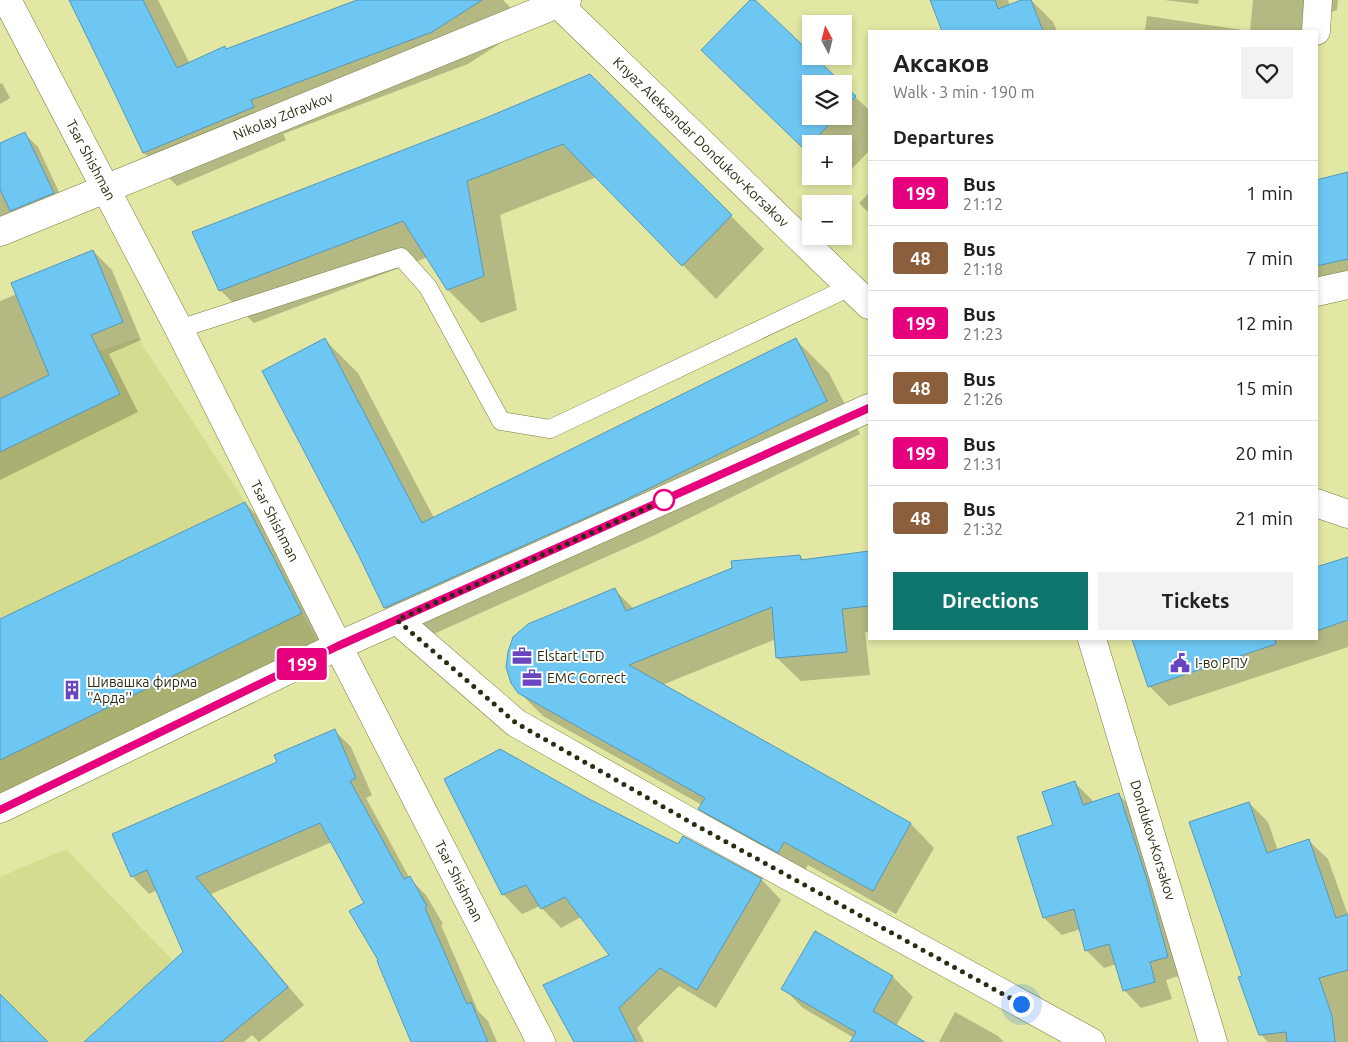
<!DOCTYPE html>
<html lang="en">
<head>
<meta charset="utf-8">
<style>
	:root { --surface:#fff; --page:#f2f2f2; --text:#202124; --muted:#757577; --line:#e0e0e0; --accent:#0f766e }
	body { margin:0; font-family:Ubuntu,sans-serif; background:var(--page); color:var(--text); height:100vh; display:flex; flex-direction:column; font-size:19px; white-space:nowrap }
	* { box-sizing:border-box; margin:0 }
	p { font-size:16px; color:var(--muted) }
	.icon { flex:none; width:28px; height:28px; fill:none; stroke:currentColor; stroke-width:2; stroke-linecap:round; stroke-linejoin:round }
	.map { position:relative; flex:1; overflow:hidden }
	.sheet { position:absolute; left:868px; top:30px; width:450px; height:610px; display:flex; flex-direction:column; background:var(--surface); border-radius:0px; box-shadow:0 2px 8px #0003 }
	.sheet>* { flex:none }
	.badge { padding:0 10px; border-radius:4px; font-size:18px; line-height:32px }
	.needle { width:32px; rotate:353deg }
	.controls { position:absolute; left:802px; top:15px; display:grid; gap:10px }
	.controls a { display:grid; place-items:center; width:50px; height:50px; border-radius:0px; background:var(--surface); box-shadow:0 2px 8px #0003; font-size:25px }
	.you { position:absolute; width:25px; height:25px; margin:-12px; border:4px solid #fff; border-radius:50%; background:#1a73e8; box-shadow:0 0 0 8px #1a73e833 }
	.map>.badge { position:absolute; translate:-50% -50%; box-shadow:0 0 0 2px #fff }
	h2 { padding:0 25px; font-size:19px; line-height:45px }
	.round { display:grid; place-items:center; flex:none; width:52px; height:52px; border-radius:0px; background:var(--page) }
	.head { display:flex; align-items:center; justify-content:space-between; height:85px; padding:0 25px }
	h1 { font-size:24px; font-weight:700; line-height:38px }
	.cta { display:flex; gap:10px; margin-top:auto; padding:10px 25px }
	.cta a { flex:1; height:58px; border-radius:0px; background:var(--accent); color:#fff; font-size:20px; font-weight:700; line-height:58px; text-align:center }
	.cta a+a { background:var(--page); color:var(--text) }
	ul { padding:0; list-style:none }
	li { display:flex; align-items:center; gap:15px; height:65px; padding:0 25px; border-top:1px solid var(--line) }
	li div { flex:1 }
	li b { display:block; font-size:19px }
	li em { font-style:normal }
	li .badge { min-width:55px; font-weight:700; text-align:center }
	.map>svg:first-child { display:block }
	.built { fill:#d5db8f }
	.shadow { fill:#0003 }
	.building { fill:#6ec7f3; stroke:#5398bb }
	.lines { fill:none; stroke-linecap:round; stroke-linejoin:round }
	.lane-casing { stroke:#797d3d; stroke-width:19 }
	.street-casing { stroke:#797d3d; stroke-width:29 }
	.secondary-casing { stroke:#797d3d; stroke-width:29 }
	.lane { stroke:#fff; stroke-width:18 }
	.street { stroke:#fff; stroke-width:28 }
	.secondary { stroke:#fff; stroke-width:28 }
	.line-casing { stroke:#fff; stroke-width:11 }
	.line { stroke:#e6007e; stroke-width:8 }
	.walk { stroke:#2b2d12; stroke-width:5; stroke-dasharray:0 9 }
	.stop-dot { fill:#fff; stroke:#e6007e; stroke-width:2.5 }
	.labels { text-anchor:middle; stroke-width:4; stroke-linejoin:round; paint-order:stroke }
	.street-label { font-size:14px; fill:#2b2d12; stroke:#fff }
	.poi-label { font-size:14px; fill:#2b2d12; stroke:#fff; text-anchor:start }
</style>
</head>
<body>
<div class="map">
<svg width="1348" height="1042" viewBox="0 0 1348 1042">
	<rect width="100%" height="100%" fill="#e2e7a4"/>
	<path class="built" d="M 138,338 L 245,502 L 323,653 L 0,809 L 0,399 L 99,351 Z
		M 66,849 L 175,963 L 208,1042 L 0,1042 L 0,877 Z"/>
	<path class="shadow" d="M 70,0 L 158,0 L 190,64 L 361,0 L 503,0 L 528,25 L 468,64 L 283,134 L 286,140 L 177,186 L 144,153 Z
		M 752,0 L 811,55 L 811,116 L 844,116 L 844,86 L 869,110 L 869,151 L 839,182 L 833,176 L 844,176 L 844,144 L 811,144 L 811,155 L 736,84 Z
		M 931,0 L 1008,0 L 1010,6 L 1025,0 L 1031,0 L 1053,22 L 1057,31 L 944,31 Z
		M 1164,0 L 1199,0 L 1198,4 Z
		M 1253,0 L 1338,0 L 1337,10 L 1332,12 L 1311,10 L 1307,31 L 1250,31 Z
		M 1147,16 L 1250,31 L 1145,31 Z
		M 590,75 L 764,249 L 716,299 L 597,177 L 500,215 L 517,310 L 481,323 L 448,290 L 428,257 L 254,323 L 220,290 L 489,118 Z
		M 2,83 L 10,98 L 0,104 L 0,84 Z
		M 24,133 L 38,147 L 66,207 L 0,231 L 0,144 Z
		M 1348,174 L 1348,299 L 1316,307 L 1316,181 Z
		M 869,193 L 869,213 L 859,203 Z
		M 93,251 L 112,270 L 141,340 L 109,354 L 138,412 L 0,480 L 0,301 L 17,294 Z
		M 324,339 L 358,373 L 434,518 L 796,340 L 829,373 L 860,434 L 655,535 L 418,641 L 385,608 Z
		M 245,503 L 270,529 L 326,639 L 0,798 L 0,621 Z
		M 869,552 L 869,632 L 865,632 L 870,675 L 801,681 L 777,658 L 776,639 L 662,685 L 911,824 L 934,848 L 896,914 L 808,865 L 802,875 L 724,832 L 700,809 L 702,805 L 543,716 L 519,692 L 615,590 L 634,609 L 800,556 L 805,561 Z
		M 1348,558 L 1348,647 L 1169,706 L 1149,686 L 1133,639 L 1316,639 L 1316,569 Z
		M 334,730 L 351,747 L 372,795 L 366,798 L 410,879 L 426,895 L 443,924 L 441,925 L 478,1011 L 488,1021 L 497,1042 L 413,1042 L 379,961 L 365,903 L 332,842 L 211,894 L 304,1005 L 259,1042 L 252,1035 L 244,1042 L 86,1042 L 184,952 L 157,890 L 149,894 L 132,876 L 278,762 Z
		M 1075,783 L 1092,800 L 1093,803 L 1119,795 L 1136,812 L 1185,974 L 1166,980 L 1172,999 L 1141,1008 L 1124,990 L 1116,964 L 1104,968 L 1086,950 L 1081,929 L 1062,935 L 1044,918 L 1019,838 L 1054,826 Z
		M 588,800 L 678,845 L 683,837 L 762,880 L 781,900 L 716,1008 L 679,986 L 637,1028 L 644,1042 L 575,1042 L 611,955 L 581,917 L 561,928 L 540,906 L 522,914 L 503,894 Z
		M 1249,803 L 1268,822 L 1278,851 L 1308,840 L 1328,859 L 1348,915 L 1348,1042 L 1268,1042 L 1260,1034 L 1243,977 Z
		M 816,932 L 893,977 L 913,997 L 896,1026 L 914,1042 L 851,1042 L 854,1038 L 803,1008 L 783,988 Z
		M 955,1012 L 998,1036 L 1004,1042 L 939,1042 Z"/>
	<path class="building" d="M 69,0 L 143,0 L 177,68 L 225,46 L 226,49 L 357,0 L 482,0 L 432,32 L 251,100 L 254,107 L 143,153 L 116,96 Z
		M 750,0 L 755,0 L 811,53 L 811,56 L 814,56 L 843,84 L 811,84 L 811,116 L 837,116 L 805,150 L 701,50 Z
		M 930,0 L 995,0 L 998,9 L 1021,0 L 1031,0 L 1043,31 L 942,31 Z
		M 590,74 L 732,215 L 682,266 L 563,144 L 467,181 L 484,276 L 447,290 L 403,221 L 219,291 L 192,232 L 488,117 Z
		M 844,84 L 856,96 L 844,109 Z
		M 25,132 L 54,193 L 10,211 L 0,189 L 0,143 Z
		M 1348,172 L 1348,259 L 1316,266 L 1316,180 Z
		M 93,250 L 123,322 L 91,335 L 120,394 L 0,452 L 0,399 L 49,375 L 11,283 Z
		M 325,338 L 422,523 L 796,338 L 827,401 L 621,502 L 384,608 L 358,554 L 262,371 Z
		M 245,502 L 302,613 L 0,760 L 0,619 Z
		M 869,551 L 869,606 L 842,609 L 847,652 L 776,658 L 772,607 L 629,665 L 911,823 L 873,891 L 784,842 L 778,853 L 698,809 L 705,798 L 518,693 L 511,683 L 506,667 L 508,652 L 513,637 L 528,624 L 615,588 L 626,611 L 732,568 L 731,561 L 800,555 L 801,560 Z
		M 1348,557 L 1348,620 L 1316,631 L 1316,567 Z
		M 1132,639 L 1275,639 L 1276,644 L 1148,687 Z
		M 335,729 L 356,778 L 350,781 L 404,879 L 410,876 L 427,906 L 425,908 L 467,1004 L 471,1002 L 488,1042 L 411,1042 L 377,961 L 378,960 L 349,911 L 364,903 L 320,823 L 196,877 L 288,987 L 221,1042 L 84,1042 L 183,952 L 147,870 L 131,877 L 112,834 L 277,762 L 274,755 Z
		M 500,749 L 589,799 L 678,844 L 683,836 L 762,879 L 697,990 L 660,968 L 619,1008 L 636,1042 L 574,1042 L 543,985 L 609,955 L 565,897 L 541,909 L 526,885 L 502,895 L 444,779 Z
		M 1075,781 L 1083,805 L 1119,793 L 1146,876 L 1168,957 L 1150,962 L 1155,982 L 1123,991 L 1109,944 L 1085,951 L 1074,909 L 1043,918 L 1017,837 L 1053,825 L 1042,792 Z
		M 1249,802 L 1267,853 L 1309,839 L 1336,918 L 1348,914 L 1348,970 L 1319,978 L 1332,1016 L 1335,1042 L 1287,1042 L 1286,1032 L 1259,1035 L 1238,977 L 1242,976 L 1189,822 Z
		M 815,931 L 893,976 L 873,1011 L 925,1042 L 850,1042 L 856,1032 L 781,989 Z
		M 0,994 L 48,1042 L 0,1042 Z"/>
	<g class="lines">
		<defs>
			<path id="lane" d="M 179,329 L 401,257 L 428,287 L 501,421 L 550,429 L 850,287"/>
			<path id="street" d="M 7,0 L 179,329 L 338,646 L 541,1042
				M 554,0 L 869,305
				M 1316,31 L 1318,0
				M 0,232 L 567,0
				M 1316,503 L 1348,514
				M 397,620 L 516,723 L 690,822 L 1091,1042
				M 1092,639 L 1213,1042"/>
			<path id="secondary" d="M 1316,292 L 1348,285
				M 0,809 L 338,646 L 869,408"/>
		</defs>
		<use href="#lane" class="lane-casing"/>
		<use href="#street" class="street-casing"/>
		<use href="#secondary" class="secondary-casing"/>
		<use href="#lane" class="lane"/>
		<use href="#street" class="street"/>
		<use href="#secondary" class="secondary"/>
	</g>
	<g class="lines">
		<defs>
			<path id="line" d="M 0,810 L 338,646 L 869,408"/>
		</defs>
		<use href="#line" class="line-casing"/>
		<use href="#line" class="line"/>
		<path class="walk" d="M 664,500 L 669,498 L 397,620 L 516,723 L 690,822 L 1021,1004"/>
	</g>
	<defs>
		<symbol id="office-bare" viewBox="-9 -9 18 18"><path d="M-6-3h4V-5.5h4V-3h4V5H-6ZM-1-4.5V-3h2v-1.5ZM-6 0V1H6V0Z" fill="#6946bf" stroke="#fff" stroke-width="2.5" paint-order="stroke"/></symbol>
		<symbol id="civic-bare" viewBox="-9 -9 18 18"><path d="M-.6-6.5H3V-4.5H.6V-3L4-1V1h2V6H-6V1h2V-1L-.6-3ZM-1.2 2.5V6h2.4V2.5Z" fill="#6946bf" stroke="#fff" stroke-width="2.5" paint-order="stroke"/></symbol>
		<symbol id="building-bare" viewBox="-9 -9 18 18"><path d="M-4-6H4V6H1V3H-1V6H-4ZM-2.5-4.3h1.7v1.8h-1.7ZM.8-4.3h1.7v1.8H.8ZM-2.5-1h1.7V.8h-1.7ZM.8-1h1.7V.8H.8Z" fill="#6946bf" stroke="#fff" stroke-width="2.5" paint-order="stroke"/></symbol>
	</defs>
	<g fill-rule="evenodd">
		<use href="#office-bare" x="508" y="642" width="28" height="28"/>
		<use href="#civic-bare" x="1166" y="649" width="28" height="28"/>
		<use href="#office-bare" x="518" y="664" width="28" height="28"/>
		<use href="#building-bare" x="58" y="676" width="28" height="28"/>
	</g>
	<circle class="stop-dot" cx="664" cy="500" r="10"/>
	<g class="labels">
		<g class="street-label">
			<text transform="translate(283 116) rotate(-22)" y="5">Nikolay Zdravkov</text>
			<text transform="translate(701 142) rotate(44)" y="5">Knyaz Aleksandar Dondukov-Korsakov</text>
			<text transform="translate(91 160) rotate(62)" y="5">Tsar Shishman</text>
			<text transform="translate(275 521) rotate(63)" y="5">Tsar Shishman</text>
			<text transform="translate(1153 840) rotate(73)" y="5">Dondukov-Korsakov</text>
			<text transform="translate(459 881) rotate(63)" y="5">Tsar Shishman</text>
		</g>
		<g class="poi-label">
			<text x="537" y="661">Elstart LTD</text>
			<text x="1195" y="668">I-во РПУ</text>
			<text x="547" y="683">EMC Correct</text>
			<text x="87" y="687">Шивашка фирма<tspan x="87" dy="16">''Арда''</tspan></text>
		</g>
	</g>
</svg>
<div class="controls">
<a><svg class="needle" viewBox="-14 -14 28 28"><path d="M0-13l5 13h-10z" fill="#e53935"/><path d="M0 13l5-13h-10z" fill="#757577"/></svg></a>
<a><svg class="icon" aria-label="layers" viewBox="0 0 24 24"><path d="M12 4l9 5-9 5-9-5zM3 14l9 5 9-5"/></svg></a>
<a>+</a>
<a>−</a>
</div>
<div class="you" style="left:1021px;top:1004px"></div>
<b class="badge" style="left:302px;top:664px;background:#e6007e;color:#fff">199</b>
<section class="sheet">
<div class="head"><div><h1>Аксаков</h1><p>Walk · 3 min · 190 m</p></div><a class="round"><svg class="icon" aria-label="heart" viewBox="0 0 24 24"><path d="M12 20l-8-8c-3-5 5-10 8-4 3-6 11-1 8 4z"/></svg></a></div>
<h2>Departures</h2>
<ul>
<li><span class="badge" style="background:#e6007e;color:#fff">199</span><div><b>Bus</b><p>21:12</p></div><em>1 min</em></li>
<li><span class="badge" style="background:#8b5e3c;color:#fff">48</span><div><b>Bus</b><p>21:18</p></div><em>7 min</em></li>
<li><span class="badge" style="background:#e6007e;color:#fff">199</span><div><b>Bus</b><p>21:23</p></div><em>12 min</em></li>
<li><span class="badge" style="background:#8b5e3c;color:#fff">48</span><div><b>Bus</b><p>21:26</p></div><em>15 min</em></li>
<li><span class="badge" style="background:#e6007e;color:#fff">199</span><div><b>Bus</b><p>21:31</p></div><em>20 min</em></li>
<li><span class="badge" style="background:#8b5e3c;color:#fff">48</span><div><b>Bus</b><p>21:32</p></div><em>21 min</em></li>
</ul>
<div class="cta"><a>Directions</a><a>Tickets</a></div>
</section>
</div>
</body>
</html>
